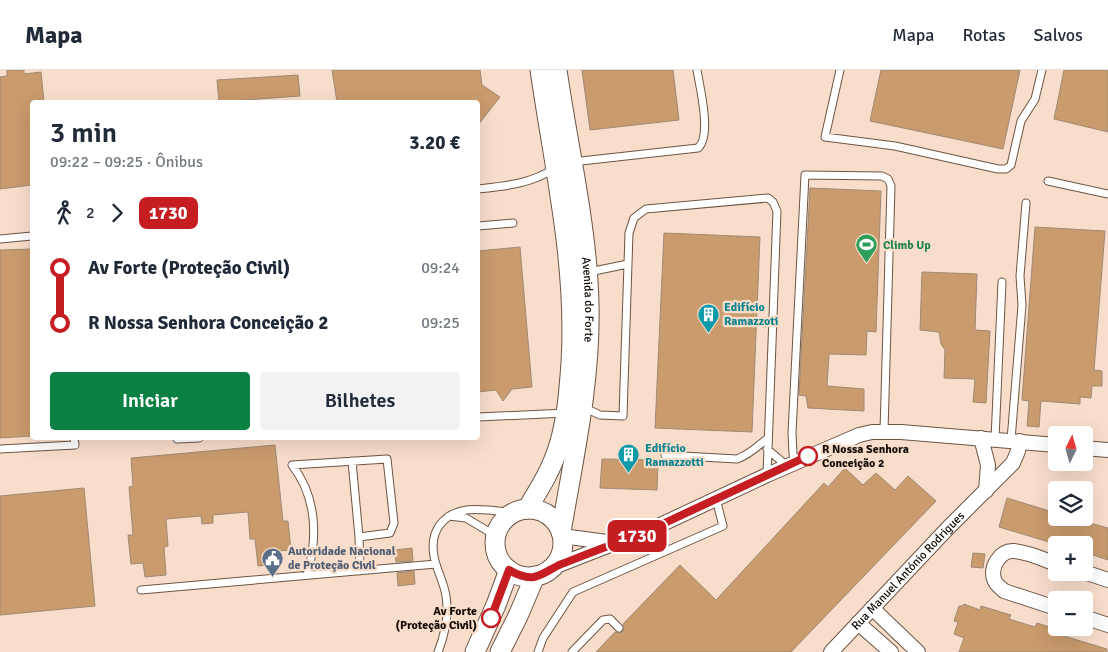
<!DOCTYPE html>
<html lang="pt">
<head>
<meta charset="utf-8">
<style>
	:root { --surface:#fff; --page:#f2f2f3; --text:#1f2937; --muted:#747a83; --line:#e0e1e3; --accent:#0b8043 }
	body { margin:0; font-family:Signika,sans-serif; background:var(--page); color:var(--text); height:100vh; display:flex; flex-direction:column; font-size:19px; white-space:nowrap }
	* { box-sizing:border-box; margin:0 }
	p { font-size:16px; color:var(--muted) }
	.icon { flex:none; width:28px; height:28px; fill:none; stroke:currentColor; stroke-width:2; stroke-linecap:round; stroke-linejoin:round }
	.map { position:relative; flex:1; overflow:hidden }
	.details { position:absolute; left:30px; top:30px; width:450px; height:340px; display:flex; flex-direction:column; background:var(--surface); border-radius:5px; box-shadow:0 5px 20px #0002 }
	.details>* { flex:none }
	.badge { padding:0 10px; border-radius:8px; font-size:18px; line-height:32px }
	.needle { width:32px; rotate:5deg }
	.controls { position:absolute; left:1048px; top:356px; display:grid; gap:10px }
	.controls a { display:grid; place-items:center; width:45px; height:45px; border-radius:5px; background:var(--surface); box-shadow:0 5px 20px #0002; font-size:25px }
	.map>.badge { position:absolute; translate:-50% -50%; box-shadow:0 0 0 2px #fff }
	.legs { display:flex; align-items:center; gap:8px; height:55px; padding:0 20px; font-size:16px }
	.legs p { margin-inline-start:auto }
	.headline { display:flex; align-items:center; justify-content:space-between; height:85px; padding:0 20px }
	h1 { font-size:28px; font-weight:600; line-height:38px }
	.button { display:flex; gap:10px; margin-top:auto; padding:10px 20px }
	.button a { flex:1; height:58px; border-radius:5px; background:var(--accent); color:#fff; font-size:20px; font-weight:600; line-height:58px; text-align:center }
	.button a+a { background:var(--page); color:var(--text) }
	ul { padding:0 20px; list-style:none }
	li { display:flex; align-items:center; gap:18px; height:55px; font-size:19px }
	li i { display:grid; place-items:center; width:8px; height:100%; margin:0 6px; background:currentColor }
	li i::after { content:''; width:12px; height:12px; margin:-6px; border:4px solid; border-radius:50%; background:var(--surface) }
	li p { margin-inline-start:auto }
	li:first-child i { background:linear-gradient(#0000 50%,currentColor 0) }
	li:last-child i { background:linear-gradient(currentColor 50%,#0000 0) }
	header { display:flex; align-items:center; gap:30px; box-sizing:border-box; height:70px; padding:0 25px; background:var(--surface); border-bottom:1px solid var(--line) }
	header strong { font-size:24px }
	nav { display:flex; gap:28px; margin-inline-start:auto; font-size:18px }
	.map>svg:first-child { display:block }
	.building { fill:#c99b6d; stroke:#9f8a75 }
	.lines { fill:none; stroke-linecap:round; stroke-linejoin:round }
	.lane-casing { stroke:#6b5545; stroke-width:9 }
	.street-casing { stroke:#6b5545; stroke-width:16 }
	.secondary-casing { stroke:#6b5545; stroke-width:21 }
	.lane { stroke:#fff; stroke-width:7 }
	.street { stroke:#fff; stroke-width:14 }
	.secondary { stroke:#fff; stroke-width:19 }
	.line-1-casing { stroke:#fff; stroke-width:11 }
	.line-1 { stroke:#c61d23; stroke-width:8 }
	.stop-1-dot { fill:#fff; stroke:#c61d23; stroke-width:2.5 }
	.labels { text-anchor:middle; stroke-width:4.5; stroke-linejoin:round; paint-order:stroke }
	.leisure-label { font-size:12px; font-weight:bold; fill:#27864d; stroke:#f8ddca; text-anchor:start }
	.street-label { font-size:12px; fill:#120904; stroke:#f8ddca }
	.culture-label { font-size:12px; font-weight:bold; fill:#0d838f; stroke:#f8ddca; text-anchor:start }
	.stop-label { font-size:12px; font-weight:bold; fill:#120904; stroke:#f8ddca; text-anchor:start }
	.service-label { font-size:12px; font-weight:bold; fill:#4e5e75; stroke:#f8ddca; text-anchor:start }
</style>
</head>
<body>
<header>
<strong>Mapa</strong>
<nav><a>Mapa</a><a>Rotas</a><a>Salvos</a></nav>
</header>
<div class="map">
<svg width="1108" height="582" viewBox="0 0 1108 582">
	<rect width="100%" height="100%" fill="#f8ddca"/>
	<path class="building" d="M 7,0 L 24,0 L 24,4 L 41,2 L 44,32 L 32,32 L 32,115 L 0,119 L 0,7 L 7,6 Z
		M 332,0 L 480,0 L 482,15 L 500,27 L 478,55 L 478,32 L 337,32 Z
		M 582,0 L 673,0 L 679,50 L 590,60 Z
		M 881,0 L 1020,0 L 1003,79 L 870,51 Z
		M 1064,0 L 1108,0 L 1108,62 L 1054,49 Z
		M 298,5 L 300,26 L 219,32 L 217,10 Z
		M 810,118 L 881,121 L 876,262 L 867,261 L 866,285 L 829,284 L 827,316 L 864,319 L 864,341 L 808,338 L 806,326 L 799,325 Z
		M 1035,157 L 1105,161 L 1094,300 L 1102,301 L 1102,316 L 1092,316 L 1091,328 L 1080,327 L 1080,334 L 1041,331 L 1039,357 L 1027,356 L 1029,331 L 1022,330 Z
		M 664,163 L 760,167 L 752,362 L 655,358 Z
		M 520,177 L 532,317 L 512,319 L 503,331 L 496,320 L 478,322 L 478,181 Z
		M 32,179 L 32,366 L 0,368 L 0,180 Z
		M 922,202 L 977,204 L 975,260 L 990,261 L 986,333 L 973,332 L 975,309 L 944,308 L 945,280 L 941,274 L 939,262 L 920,260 Z
		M 275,375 L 283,451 L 288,451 L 291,480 L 277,481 L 279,494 L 258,496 L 255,469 L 250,469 L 248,442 L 213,445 L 213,453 L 202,454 L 201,446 L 166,449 L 168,476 L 164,477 L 166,505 L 145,507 L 143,493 L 131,494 L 128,465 L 133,465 L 129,417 L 133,416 L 131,388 Z
		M 602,389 L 658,390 L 657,420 L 600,418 Z
		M 845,398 L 863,415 L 876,403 L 895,420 L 908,406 L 936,431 L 791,582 L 596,582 L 615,562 L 620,563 L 623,561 L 624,557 L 623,554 L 680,495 L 716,530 L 824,413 L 828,417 Z
		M 84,418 L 95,536 L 0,545 L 0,426 Z
		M 1007,428 L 1056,443 L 1056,448 L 1072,448 L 1108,458 L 1108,490 L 1084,482 L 1084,475 L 1059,475 L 999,457 Z
		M 412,478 L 413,491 L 396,492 L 395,480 Z
		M 973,483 L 985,484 L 983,498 L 971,497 Z
		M 414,501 L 415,514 L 398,516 L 397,503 Z
		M 964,534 L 980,540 L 981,536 L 1011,545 L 1009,549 L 1035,557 L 1037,553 L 1065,562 L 1064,566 L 1107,579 L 1107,582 L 959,582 L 964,568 L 954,564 L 958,552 L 954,551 L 959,536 L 962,536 Z"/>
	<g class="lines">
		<defs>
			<path id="lane" d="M 840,0 L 825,67 L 895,76 L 998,99 L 1006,99 L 1011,95 L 1021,51 L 1035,29 L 1042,0
				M 572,92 L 698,78 C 712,66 700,18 697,0
				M 1048,111 L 1108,124
				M 478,119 C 505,116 531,114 555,98
				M 478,156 L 513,153
				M 0,169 L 32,166
				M 589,202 L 628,194
				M 583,337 L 600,345 L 623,346 L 629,163 L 634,148 L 646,139 L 768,128 L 773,132 L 777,141 L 767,405
				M 478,347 L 566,343
				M 177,368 L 177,369 L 199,368
				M 995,369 L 1002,212
				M 1011,370 L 1022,235 L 1020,206 L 1026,133
				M 0,379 L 75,375 L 74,368
				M 767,379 L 787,396
				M 665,385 L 737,389 C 749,385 758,376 768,368
				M 352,391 L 359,467
				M 795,392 L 793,384 L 792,363 L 805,105 L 882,106 L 888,109 L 891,116 L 884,361
				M 449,446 L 466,448 L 496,466
				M 307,505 C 318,468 317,427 292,395 L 387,389 L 394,453 L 390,463 L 359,467 L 360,501
				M 141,520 L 436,494
				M 438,582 C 445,564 449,545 446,526 C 444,512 436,499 434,486 C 432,475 433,465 439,456 C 456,432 488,440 514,443
				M 538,582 L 543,568 L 573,522 L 723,456 L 716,429
				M 572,582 L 603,550 L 610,549 L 619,558"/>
			<g id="street">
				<path d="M 981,368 L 988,395 L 986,421"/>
				<path d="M 1084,378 L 1108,380"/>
				<path d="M 562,466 L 614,473"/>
				<path d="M 1056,494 C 1043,489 1028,482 1014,481 C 1001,480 990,496 994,509 C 995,514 1000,517 1004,521 L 1056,538"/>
				<path d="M 551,498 L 615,473 L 639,465 L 767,405 L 859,365 L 872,362 L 901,362 L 1056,375"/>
				<path d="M 1084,502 L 1108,510"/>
				<path d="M 872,538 L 918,582"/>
				<path d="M 1084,547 L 1108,555"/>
				<path d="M 858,553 L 891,582"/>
				<path id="s1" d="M 831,582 L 947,459 L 1013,393 L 1018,381 L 1020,371"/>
			</g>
			<g id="secondary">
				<path id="s2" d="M 557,0 C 568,77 587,155 589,233 C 591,311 574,385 561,462"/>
				<path d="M 527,439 C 540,418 552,399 559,375 C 567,349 569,320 571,293 C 577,194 554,97 540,0"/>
				<circle cx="529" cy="473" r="34"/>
				<path d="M 475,582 L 496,535 L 509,500"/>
				<path d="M 500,582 L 518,546 L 535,506"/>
			</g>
		</defs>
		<use href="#lane" class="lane-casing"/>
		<use href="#street" class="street-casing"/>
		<use href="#secondary" class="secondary-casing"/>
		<use href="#lane" class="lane"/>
		<use href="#street" class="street"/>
		<use href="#secondary" class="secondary"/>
	</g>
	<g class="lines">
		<defs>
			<path id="line-1" d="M 491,548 L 509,500 C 517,505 525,508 534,507 C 543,505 551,499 559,495 C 585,485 612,474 639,465 L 808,386"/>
		</defs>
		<use href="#line-1" class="line-1-casing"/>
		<use href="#line-1" class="line-1"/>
	</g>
	<defs>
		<symbol id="stadium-pin" viewBox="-11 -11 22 30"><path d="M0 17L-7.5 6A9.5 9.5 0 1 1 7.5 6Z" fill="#2e9e5b" stroke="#f8ddca"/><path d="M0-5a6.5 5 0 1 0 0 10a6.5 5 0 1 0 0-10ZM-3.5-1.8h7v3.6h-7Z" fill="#fff"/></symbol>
		<symbol id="building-pin" viewBox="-11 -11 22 30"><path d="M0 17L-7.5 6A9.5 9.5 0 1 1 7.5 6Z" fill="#0f9aa8" stroke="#f8ddca"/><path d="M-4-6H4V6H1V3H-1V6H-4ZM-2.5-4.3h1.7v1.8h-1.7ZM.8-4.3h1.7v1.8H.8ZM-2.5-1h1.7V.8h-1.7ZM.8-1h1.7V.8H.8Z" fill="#fff"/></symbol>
		<symbol id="civic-pin" viewBox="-11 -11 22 30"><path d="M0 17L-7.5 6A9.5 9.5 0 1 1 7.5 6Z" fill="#5c6f8a" stroke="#f8ddca"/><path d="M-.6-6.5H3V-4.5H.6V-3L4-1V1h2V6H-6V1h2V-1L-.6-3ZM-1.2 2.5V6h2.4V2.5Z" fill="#fff"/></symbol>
	</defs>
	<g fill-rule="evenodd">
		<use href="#stadium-pin" x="854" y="162" width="25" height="34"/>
		<use href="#building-pin" x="696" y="232" width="25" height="34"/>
		<use href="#building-pin" x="616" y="372" width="25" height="34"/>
		<use href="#civic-pin" x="260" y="476" width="25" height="34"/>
	</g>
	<g class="stop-1-dot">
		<circle cx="808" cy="386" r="9"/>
		<circle cx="491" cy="548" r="9"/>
	</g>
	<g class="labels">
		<g class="leisure-label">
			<text x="883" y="179">Climb Up</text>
		</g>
		<g class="street-label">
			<text dy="4" stroke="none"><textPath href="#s2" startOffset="232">Avenida do Forte</textPath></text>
			<text dy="4" stroke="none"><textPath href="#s1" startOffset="112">Rua Manuel António Rodrigues</textPath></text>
		</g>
		<g class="culture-label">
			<text x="724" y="241">Edifício<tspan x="724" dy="14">Ramazzoti</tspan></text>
			<text x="645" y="382">Edifício<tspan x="645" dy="14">Ramazzotti</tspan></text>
		</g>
		<g class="stop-label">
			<text x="822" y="383">R Nossa Senhora<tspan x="822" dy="14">Conceição 2</tspan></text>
			<text x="477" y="545" text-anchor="end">Av Forte<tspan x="477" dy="14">(Proteção Civil)</tspan></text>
		</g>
		<g class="service-label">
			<text x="288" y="485">Autoridade Nacional<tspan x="288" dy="14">de Proteção Civil</tspan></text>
		</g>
	</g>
</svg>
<div class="controls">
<a><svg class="needle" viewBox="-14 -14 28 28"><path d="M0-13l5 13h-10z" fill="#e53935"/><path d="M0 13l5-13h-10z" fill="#747a83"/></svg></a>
<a><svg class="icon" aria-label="layers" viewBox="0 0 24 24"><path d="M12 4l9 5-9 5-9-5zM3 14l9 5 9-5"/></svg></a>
<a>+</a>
<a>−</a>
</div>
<b class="badge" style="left:637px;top:466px;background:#c61d23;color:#fff">1730</b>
<section class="details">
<div class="headline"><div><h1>3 min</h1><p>09:22 – 09:25 · Ônibus</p></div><b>3.20 €</b></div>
<div class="legs"><svg class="icon" aria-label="walk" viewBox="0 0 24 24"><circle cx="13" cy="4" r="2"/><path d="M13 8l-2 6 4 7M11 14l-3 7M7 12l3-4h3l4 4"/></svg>2<svg class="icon" aria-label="forward" viewBox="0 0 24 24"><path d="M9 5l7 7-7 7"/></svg><b class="badge" style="background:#c61d23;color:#fff">1730</b></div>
<ul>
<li><i style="color:#c61d23"></i><b>Av Forte (Proteção Civil)</b><p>09:24</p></li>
<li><i style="color:#c61d23"></i><b>R Nossa Senhora Conceição 2</b><p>09:25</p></li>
</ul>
<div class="button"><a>Iniciar</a><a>Bilhetes</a></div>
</section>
</div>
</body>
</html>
